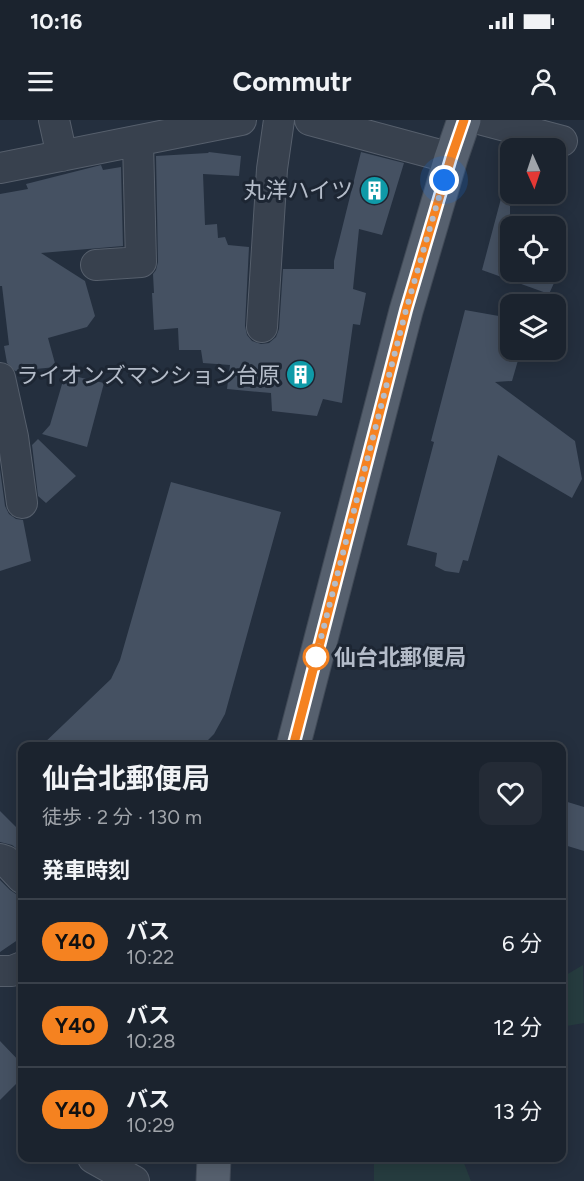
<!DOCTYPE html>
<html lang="ja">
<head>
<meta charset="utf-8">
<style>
	:root { --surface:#1b232e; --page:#242b36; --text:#f1f3f6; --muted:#a0a4aa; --line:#39404a }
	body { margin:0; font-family:Figtree,"Noto Sans JP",sans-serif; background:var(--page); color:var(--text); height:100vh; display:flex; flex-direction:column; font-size:22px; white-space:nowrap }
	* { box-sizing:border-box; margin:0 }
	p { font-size:20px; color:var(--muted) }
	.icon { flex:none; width:33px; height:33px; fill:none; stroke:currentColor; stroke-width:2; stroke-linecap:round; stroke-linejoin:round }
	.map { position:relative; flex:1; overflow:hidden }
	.details { position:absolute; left:18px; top:622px; width:548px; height:420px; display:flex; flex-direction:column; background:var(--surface); border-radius:12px; box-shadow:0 3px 15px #0003,0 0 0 2px var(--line) }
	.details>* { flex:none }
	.badge { padding:0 12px; border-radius:20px; font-size:21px; line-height:39px }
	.needle { width:39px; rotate:177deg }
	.fabs { position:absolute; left:500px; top:18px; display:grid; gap:12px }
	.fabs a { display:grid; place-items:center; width:66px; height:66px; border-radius:12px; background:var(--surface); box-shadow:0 3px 15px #0003,0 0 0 2px var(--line); font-size:30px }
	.you { position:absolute; width:30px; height:30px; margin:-15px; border:4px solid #fff; border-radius:50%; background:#1a73e8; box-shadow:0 0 0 9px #1a73e833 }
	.map>.badge { position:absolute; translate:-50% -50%; box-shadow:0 0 0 3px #fff }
	h2 { padding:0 24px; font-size:22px; line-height:54px }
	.round { display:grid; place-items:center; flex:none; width:63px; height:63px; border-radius:12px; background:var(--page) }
	.head { display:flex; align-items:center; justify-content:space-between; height:102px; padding:0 24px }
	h1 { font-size:28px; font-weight:700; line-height:45px }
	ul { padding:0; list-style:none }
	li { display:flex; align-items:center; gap:18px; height:84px; padding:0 24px; border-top:2px solid var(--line) }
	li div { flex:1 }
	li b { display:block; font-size:22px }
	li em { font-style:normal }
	li .badge { min-width:66px; font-weight:700; text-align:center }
	.status { display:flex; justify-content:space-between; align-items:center; height:42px; padding:0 30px; background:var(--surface); direction:ltr }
	.status svg { height:16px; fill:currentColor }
	header { display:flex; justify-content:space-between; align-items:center; height:78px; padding:0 24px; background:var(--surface); font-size:27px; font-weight:700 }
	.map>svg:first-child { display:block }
	.green { fill:#263c3f }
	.building { fill:#455162 }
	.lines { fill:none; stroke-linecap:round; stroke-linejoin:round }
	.minor-casing { stroke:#565f6c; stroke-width:32 }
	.major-casing { stroke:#414a57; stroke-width:35 }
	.minor { stroke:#38414e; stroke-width:30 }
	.major { stroke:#56606e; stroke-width:33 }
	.line-casing { stroke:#fff; stroke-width:14 }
	.line { stroke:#f58220; stroke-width:9 }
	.walk { stroke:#b4bcc9; stroke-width:6; stroke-dasharray:0 10.8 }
	.stop-dot { fill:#fff; stroke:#f58220; stroke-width:3 }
	.labels { text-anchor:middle; stroke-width:6; stroke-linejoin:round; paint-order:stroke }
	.poi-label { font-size:22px; fill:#b4bcc9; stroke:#1d2633; text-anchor:end }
	.stop-label { font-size:22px; font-weight:bold; fill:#b4bcc9; stroke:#1d2633; text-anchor:start }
</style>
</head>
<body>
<div class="status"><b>10:16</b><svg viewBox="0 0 49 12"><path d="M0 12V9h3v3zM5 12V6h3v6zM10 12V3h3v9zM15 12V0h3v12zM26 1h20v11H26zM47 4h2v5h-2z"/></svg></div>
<header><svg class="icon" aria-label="menu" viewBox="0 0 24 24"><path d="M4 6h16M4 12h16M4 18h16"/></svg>Commutr<svg class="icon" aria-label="person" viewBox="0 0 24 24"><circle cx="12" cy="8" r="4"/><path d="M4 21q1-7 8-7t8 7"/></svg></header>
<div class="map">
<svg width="584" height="1061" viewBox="0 0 584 1061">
	<rect width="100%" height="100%" fill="#242f3e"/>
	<path class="green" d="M 583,845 L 584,903 L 561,907 L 561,858 Z
		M 374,1038 L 462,1038 L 471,1061 L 374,1061 Z"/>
	<path class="building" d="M 209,32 L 241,36 L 239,56 L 203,54 L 205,105 L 217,104 L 218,118 L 225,117 L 228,125 L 249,127 L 245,206 L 247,215 L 252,221 L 261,224 L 269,223 L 276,217 L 279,209 L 283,149 L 334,149 L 334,141 L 361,32 L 404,43 L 382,115 L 359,109 L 353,169 L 366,173 L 360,205 L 353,204 L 342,283 L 323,279 L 317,296 L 272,291 L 271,273 L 227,269 L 230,245 L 203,243 L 201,230 L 179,230 L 178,208 L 154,210 L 152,173 L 154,173 L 153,154 L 156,150 L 158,142 L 156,36 L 208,33 Z
		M 101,45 L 103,50 L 121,47 L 123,126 L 41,133 L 85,161 L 95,196 L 87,207 L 48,218 L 56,247 L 15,251 L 7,243 L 4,226 L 9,225 L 2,166 L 0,166 L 0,74 L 28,69 L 26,64 Z
		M 503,71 L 510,71 L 510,152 L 559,152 L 549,174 L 482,150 Z
		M 465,190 L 510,198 L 510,230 L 521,230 L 512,261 L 495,262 L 575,321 L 582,359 L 572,378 L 498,335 L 468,441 L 463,440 L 459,453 L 445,451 L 435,446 L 437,433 L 407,425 L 434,322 L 431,321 Z
		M 65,254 L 104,263 L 87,327 L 42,314 L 50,305 Z
		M 38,319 L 76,356 L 46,383 L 38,376 L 32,325 Z
		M 0,349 L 5,386 L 9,394 L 16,399 L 23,400 L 31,441 L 0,451 Z
		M 171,362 L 281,392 L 225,594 L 214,614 L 201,627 L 40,627 L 111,559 L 120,540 Z
		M 561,680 L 584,687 L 584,731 L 561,724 Z
		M 0,691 L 22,713 L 22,733 L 12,725 L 0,722 Z
		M 0,760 L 10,770 L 16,774 L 22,775 L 22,817 L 0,832 Z
		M 0,921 L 22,944 L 22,958 L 0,980 Z"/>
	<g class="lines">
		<defs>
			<path id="minor" d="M 54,0 L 62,36
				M 310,0 L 451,38
				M 483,0 L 562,21
				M 0,48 L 241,0
				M 96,145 L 141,142 L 138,22
				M 262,207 L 272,49 L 279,0
				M 0,258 L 13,317 L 22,383
				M 0,739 L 6,741 L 22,758
				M 0,851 L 12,851 L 22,847
				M 93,1038 L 134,1061"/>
			<path id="major" d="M 293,627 L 406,191 L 451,38 L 464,0
				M 213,1061 L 214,1038"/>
		</defs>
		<use href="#minor" class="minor-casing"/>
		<use href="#major" class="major-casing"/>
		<use href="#minor" class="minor"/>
		<use href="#major" class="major"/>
	</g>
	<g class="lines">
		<defs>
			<path id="line" d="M 293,627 L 406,190 L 451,38 L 464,0"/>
		</defs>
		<use href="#line" class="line-casing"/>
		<use href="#line" class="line"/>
		<path class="walk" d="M 316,537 L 406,190 L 444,60"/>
	</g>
	<defs>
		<symbol id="building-disc" viewBox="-11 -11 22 22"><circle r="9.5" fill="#0f9aa8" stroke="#1d2633"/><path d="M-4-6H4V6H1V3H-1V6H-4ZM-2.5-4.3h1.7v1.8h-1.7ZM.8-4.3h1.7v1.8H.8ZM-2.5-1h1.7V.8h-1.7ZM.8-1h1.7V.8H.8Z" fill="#fff"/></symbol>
	</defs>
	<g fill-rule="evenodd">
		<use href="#building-disc" x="358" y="54" width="33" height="33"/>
		<use href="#building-disc" x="284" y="238" width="33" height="33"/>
	</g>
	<circle class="stop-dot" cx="316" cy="537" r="12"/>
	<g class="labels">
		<g class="poi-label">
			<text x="353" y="78">丸洋ハイツ</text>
			<text x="280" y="263">ライオンズマンション台原</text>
		</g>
		<g class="stop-label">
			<text x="334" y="545">仙台北郵便局</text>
		</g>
	</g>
</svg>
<div class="fabs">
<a><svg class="needle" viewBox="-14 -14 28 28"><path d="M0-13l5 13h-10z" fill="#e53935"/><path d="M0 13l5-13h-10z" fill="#a0a4aa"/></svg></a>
<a><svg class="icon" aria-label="locate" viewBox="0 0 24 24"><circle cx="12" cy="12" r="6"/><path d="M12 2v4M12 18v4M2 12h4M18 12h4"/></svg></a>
<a><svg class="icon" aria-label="layers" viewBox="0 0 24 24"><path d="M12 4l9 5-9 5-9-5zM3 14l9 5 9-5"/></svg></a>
</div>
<div class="you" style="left:444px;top:60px"></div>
<section class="details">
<div class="head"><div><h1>仙台北郵便局</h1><p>徒歩 · 2 分 · 130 m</p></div><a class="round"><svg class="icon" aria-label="heart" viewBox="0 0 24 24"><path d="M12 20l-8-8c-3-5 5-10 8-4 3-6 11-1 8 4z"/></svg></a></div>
<h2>発車時刻</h2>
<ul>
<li><span class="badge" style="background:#f58220;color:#111">Y40</span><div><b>バス</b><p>10:22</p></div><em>6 分</em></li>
<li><span class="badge" style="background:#f58220;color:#111">Y40</span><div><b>バス</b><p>10:28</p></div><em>12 分</em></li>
<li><span class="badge" style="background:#f58220;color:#111">Y40</span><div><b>バス</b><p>10:29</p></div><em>13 分</em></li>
</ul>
</section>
</div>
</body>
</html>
